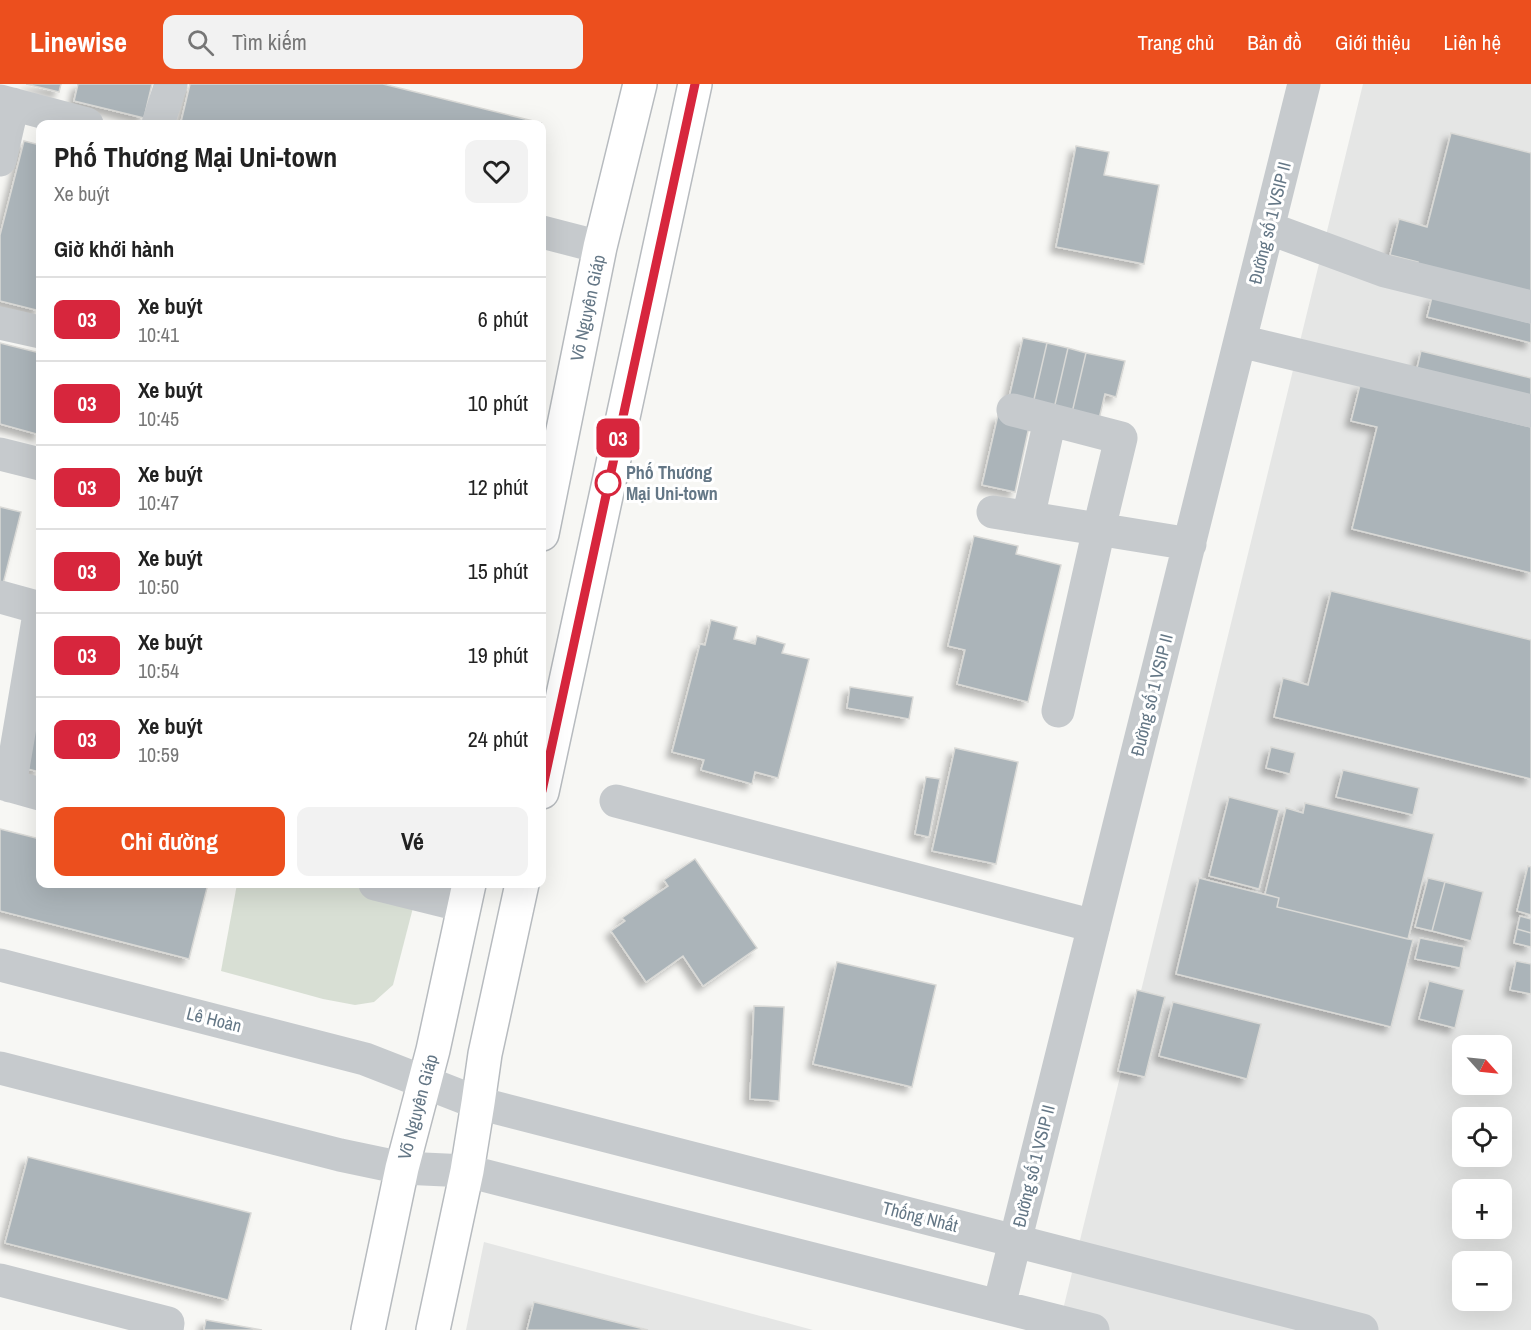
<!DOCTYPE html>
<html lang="vi">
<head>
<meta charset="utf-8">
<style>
	:root { --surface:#fff; --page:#f2f2f2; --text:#222; --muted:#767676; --line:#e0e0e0; --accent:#ec4f1e }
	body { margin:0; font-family:"Archivo Narrow",sans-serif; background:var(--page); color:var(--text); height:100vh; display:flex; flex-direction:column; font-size:22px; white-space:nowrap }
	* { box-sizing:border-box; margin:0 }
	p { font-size:20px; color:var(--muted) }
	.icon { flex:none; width:33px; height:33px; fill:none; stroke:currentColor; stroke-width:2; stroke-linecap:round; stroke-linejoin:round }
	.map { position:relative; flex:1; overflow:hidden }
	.side { position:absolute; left:36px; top:36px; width:510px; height:768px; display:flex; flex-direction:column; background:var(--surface); border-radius:12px; box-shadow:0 6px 24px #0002 }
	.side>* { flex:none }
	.badge { padding:0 12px; border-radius:9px; font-size:21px; line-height:39px }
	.needle { width:39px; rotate:117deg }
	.fabs { position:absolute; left:1452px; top:951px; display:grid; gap:12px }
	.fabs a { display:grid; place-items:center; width:60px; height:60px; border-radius:12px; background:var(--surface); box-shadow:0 6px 24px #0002; font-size:30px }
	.map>.badge { position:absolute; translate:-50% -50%; box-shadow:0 0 0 3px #fff }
	h2 { padding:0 18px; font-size:22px; line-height:54px }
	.round { display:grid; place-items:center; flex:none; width:63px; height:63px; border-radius:12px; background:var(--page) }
	.headline { display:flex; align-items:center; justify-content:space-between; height:102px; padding:0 18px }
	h1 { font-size:28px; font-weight:700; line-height:45px }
	.button { display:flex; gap:12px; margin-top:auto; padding:12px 18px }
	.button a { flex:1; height:69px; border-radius:12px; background:var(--accent); color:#fff; font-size:24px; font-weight:700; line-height:69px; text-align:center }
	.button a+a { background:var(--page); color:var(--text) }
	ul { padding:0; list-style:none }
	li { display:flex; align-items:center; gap:18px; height:84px; padding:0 18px; border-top:2px solid var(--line) }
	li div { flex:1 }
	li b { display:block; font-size:22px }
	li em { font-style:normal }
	li .badge { min-width:66px; font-weight:700; text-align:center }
	header { display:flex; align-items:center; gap:36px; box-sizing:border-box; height:84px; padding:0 30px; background:var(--accent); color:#fff }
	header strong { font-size:28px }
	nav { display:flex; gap:33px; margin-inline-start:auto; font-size:21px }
	.search { width:420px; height:54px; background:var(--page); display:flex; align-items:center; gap:15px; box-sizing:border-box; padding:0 21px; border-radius:12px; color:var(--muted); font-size:22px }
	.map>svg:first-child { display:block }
	.built { fill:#e5e6e5; fill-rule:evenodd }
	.green { fill:#d8dfd4 }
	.building { fill:#abb4b9; stroke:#d9d9d6; stroke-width:1.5; filter:url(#shadow) }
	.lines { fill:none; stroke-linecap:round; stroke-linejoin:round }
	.major-casing { stroke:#b7bbbf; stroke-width:36 }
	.minor { stroke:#c6cacd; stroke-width:33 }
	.major { stroke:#fff; stroke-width:33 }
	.line-casing { stroke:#fff; stroke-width:14 }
	.line { stroke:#d7263d; stroke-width:9 }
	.stop-dot { fill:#fff; stroke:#d7263d; stroke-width:3 }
	.labels { text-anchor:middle; stroke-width:6; stroke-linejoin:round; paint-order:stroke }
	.street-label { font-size:18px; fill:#647786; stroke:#fff }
	.stop-label { font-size:18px; font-weight:bold; fill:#647786; stroke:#fff; text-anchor:start }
</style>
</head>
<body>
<header>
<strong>Linewise</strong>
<div class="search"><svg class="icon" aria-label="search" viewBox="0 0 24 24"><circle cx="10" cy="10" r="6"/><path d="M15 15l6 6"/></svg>Tìm kiếm</div>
<nav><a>Trang chủ</a><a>Bản đồ</a><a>Giới thiệu</a><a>Liên hệ</a></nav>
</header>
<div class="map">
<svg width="1531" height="1246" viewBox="0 0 1531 1246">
	<defs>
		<filter id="shadow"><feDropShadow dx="-5.5" dy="5.5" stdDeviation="3" flood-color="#0004"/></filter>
	</defs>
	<rect width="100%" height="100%" fill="#f7f7f4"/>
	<path class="built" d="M 1363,0 L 1531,0 L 1531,1246 L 1058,1246 ZM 1462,962 L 1502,962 L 1502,1000 L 1462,1000 ZM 1462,1034 L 1502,1034 L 1502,1072 L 1462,1072 ZM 1462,1106 L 1502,1106 L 1502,1144 L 1462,1144 ZM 1462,1178 L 1502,1178 L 1502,1216 L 1462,1216 Z
		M 484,1158 L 813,1246 L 466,1246 Z"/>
	<path class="green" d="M 237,800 L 342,800 L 415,816 L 393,901 L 374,918 L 355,921 L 323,915 L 221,887 Z"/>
	<path class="building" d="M 26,0 L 61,0 L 59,8 Z
		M 78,0 L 152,0 L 144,34 L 74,17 Z
		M 190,0 L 383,0 L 541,39 L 540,40 L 191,40 L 181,38 Z
		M 1451,49 L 1531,69 L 1531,213 L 1416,184 L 1418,178 L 1390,171 L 1399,135 L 1427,143 Z
		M 24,57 L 40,61 L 40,227 L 0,217 L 0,151 Z
		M 1076,62 L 1109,68 L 1104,91 L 1159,101 L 1144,180 L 1056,163 Z
		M 1432,213 L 1531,239 L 1531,259 L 1427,233 Z
		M 1023,254 L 1047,259 L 1032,324 L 1008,318 Z
		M 0,259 L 40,269 L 40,351 L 0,340 Z
		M 1047,259 L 1068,264 L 1053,329 L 1032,324 Z
		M 1068,264 L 1086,269 L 1071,333 L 1053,329 Z
		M 1421,267 L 1531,294 L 1531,312 L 1417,284 Z
		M 1086,269 L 1125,277 L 1116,313 L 1105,310 L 1098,339 L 1071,333 Z
		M 1360,301 L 1531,343 L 1531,489 L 1352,445 L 1377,343 L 1351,337 Z
		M 998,331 L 1030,338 L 1015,408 L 982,401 Z
		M 0,423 L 21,428 L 3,500 L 0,499 Z
		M 974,452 L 1018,462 L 1016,470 L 1061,481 L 1028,618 L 957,600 L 965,566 L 948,562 Z
		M 1331,507 L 1531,556 L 1531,695 L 1274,633 L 1283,594 L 1308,601 Z
		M 711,536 L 737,543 L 734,555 L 755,560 L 757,552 L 785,560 L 782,569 L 809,575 L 778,694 L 755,688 L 752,700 L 701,686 L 704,676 L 672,668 L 700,560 L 705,561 Z
		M 40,598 L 40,688 L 19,683 Z
		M 850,603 L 913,613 L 909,635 L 847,624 Z
		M 1271,663 L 1295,669 L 1290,690 L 1266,684 Z
		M 955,664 L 1018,678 L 996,780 L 932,767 Z
		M 1343,686 L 1419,704 L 1413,731 L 1336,713 Z
		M 926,693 L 940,695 L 929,753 L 915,750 Z
		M 1229,713 L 1279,726 L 1259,805 L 1209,792 Z
		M 1305,719 L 1434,750 L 1408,855 L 1277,823 L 1279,814 L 1265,810 L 1286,724 L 1303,729 Z
		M 0,745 L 40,755 L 40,800 L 208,800 L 189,875 L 0,827 Z
		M 695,775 L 757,864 L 703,902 L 683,872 L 646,898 L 611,847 L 625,837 L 622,834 L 668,802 L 664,796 Z
		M 1528,782 L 1531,783 L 1531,831 L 1517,827 Z
		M 1199,794 L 1279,814 L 1277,823 L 1413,856 L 1391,943 L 1176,890 Z
		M 1428,794 L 1445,798 L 1432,847 L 1415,843 Z
		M 1445,798 L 1483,808 L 1471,857 L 1432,847 Z
		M 1520,832 L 1531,835 L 1531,849 L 1517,845 Z
		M 1517,845 L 1531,849 L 1531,863 L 1514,859 Z
		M 1420,854 L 1464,863 L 1460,884 L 1415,875 Z
		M 1516,877 L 1531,880 L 1531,910 L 1510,906 Z
		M 837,878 L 936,901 L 912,1003 L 813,980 Z
		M 1429,897 L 1464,906 L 1455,944 L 1419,935 Z
		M 1137,906 L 1165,913 L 1145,993 L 1118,987 Z
		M 1173,918 L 1261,940 L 1247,995 L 1159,972 Z
		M 754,922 L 784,923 L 779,1017 L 750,1015 Z
		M 28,1073 L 251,1129 L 228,1216 L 5,1159 Z
		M 534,1218 L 648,1246 L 527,1246 Z
		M 206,1236 L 262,1246 L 204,1246 Z"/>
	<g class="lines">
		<defs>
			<path id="major" d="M 542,450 L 600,163 L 640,0
				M 542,708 L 695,0
				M 368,1246 L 402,1084 L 433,966 L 469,800
				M 433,1246 L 467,1087 L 478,1019 L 485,970 L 522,800"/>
		</defs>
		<use href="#major" class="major-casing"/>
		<path class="minor" d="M 0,17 L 87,40
			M 158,40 L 171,0
			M 0,76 L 13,20
			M 1268,144 L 1385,187 L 1531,223
			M 542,148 L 600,163
			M 0,239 L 40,248
			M 1240,257 L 1531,327
			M 1013,326 L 1121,354 L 1099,445 L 1058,627
			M 0,370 L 40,380
			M 993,428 L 1190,460
			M 1028,434 L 1050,336
			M 0,513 L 40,524
			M 0,699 L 40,710
			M 10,702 L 40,524
			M 616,717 L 1094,842
			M 375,800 L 464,822
			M 0,881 L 365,975 L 478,1019 L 1362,1246
			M 0,984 L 340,1071 L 402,1084 L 467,1087 L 1093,1246
			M 0,1196 L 168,1239 L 167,1246
			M 999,1222 L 1304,0"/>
		<use href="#major" class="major"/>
	</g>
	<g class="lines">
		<defs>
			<path id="line" d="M 542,707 L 695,0"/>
		</defs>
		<use href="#line" class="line-casing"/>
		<use href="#line" class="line"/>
	</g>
	<circle class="stop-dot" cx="608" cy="399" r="12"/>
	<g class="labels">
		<g class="street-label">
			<text transform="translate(1270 139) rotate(-76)" y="6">Đường số 1 VSIP II</text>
			<text transform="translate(588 224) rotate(-78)" y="6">Võ Nguyên Giáp</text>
			<text transform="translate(1152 611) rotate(-76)" y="6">Đường số 1 VSIP II</text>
			<text transform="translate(214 936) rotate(14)" y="6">Lê Hoàn</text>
			<text transform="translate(418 1023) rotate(-75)" y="6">Võ Nguyên Giáp</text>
			<text transform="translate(1034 1082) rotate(-76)" y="6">Đường số 1 VSIP II</text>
			<text transform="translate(920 1133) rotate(14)" y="6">Thống Nhất</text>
		</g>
		<g class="stop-label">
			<text x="626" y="395">Phố Thương<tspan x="626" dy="21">Mại Uni-town</tspan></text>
		</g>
	</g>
</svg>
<div class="fabs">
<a><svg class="needle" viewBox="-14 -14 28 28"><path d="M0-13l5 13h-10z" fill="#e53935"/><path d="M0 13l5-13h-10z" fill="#767676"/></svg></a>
<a><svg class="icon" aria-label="locate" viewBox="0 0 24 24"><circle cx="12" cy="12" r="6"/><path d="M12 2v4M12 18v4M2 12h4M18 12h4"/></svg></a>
<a>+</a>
<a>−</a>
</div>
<b class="badge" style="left:618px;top:354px;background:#d7263d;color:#fff">03</b>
<section class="side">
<div class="headline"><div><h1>Phố Thương Mại Uni-town</h1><p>Xe buýt</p></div><a class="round"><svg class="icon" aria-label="heart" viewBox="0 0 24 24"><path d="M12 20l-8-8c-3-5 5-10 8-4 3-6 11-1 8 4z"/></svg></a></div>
<h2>Giờ khởi hành</h2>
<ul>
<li><span class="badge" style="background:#d7263d;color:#fff">03</span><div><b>Xe buýt</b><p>10:41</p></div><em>6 phút</em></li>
<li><span class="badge" style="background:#d7263d;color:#fff">03</span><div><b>Xe buýt</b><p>10:45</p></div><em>10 phút</em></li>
<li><span class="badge" style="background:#d7263d;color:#fff">03</span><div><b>Xe buýt</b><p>10:47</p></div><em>12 phút</em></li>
<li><span class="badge" style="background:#d7263d;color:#fff">03</span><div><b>Xe buýt</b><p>10:50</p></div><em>15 phút</em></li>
<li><span class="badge" style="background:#d7263d;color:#fff">03</span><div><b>Xe buýt</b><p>10:54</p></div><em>19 phút</em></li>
<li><span class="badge" style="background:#d7263d;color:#fff">03</span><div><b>Xe buýt</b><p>10:59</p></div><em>24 phút</em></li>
</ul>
<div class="button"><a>Chỉ đường</a><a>Vé</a></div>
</section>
</div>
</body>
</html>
